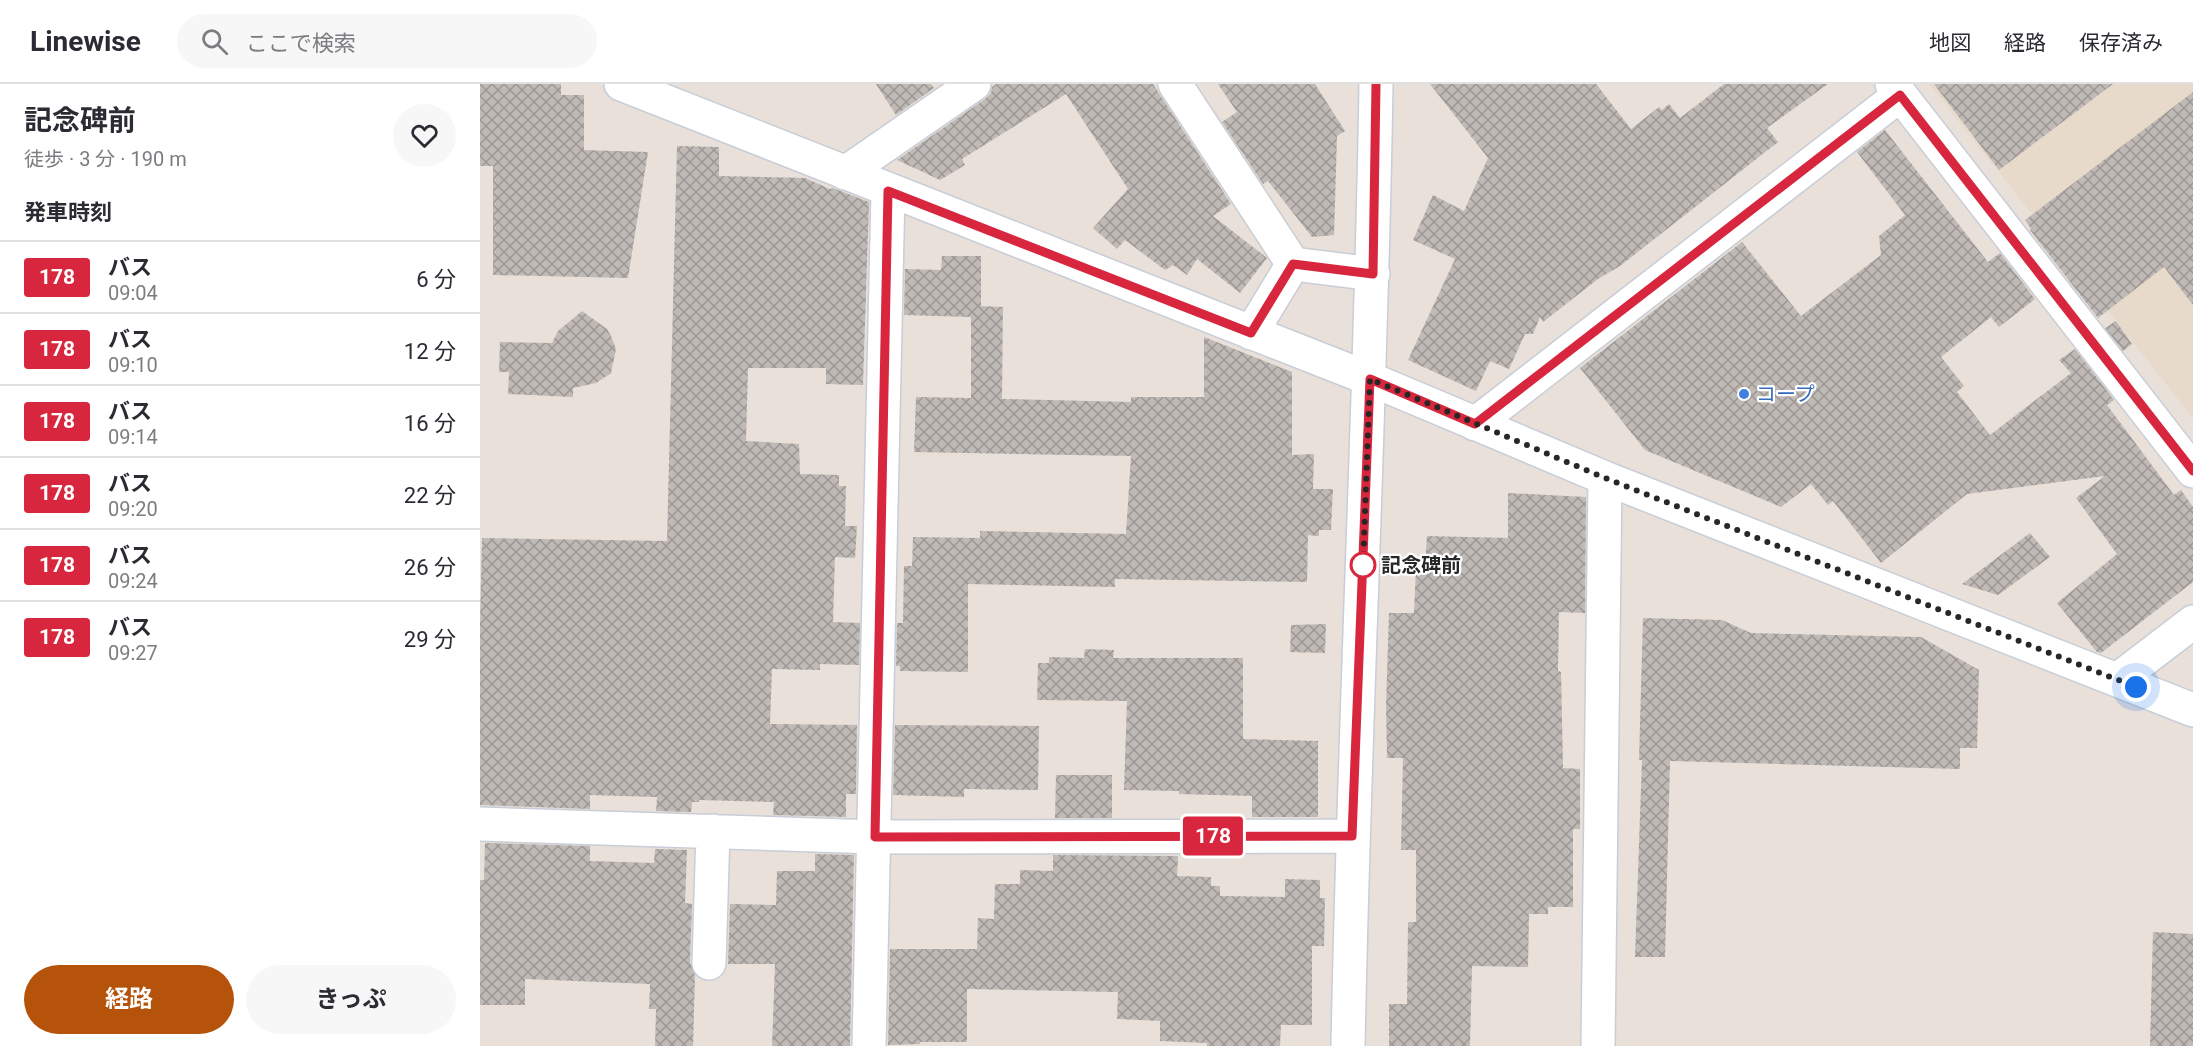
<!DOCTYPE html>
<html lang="ja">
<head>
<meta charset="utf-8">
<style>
	:root { --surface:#fff; --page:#f7f7f7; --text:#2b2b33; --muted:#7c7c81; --line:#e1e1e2; --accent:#b45309 }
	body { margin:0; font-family:Roboto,"Noto Sans JP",sans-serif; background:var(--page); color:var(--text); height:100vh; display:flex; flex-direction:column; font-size:22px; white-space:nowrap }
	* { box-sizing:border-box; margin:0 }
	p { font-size:20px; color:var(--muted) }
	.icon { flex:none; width:33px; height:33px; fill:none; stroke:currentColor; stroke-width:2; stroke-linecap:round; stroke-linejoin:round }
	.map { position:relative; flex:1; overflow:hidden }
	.panel { display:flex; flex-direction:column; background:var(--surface); width:480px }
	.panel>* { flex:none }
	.badge { padding:0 12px; border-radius:4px; font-size:21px; line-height:39px }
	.you { position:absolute; width:30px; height:30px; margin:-15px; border:4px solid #fff; border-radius:50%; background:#1a73e8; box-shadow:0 0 0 9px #1a73e833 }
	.map>.badge { position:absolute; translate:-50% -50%; box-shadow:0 0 0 3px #fff }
	h2 { padding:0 24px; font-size:22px; line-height:54px }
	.round { display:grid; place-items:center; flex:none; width:63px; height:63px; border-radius:32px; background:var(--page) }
	.head { display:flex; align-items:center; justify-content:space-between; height:102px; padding:0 24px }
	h1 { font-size:28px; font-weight:700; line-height:45px }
	.button { display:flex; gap:12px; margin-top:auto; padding:12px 24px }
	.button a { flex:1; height:69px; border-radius:36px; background:var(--accent); color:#fff; font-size:24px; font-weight:700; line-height:69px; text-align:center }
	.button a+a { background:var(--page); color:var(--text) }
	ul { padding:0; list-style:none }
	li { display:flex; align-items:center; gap:18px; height:72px; padding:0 24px; border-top:2px solid var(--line) }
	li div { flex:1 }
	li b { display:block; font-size:22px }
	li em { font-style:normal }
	li .badge { min-width:66px; font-weight:700; text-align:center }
	header { display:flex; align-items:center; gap:36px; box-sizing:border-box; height:84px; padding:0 30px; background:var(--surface); border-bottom:2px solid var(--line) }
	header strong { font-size:28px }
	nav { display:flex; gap:33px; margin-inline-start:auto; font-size:21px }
	.search { width:420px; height:54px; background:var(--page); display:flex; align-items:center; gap:15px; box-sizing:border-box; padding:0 21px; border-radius:33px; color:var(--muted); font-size:22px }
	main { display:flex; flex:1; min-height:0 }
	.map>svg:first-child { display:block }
	.education { fill:#e8daca }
	.building { fill:url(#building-cross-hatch) }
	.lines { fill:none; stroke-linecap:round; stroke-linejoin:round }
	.minor-casing { stroke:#c8cdd7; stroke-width:36 }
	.minor { stroke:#fff; stroke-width:33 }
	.line-casing { stroke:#fff; stroke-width:14 }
	.line { stroke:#d7263d; stroke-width:9 }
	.walk { stroke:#272727; stroke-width:6; stroke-dasharray:0 10.8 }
	.shop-dot { fill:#3f7fe0; stroke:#fff; stroke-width:2 }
	.stop-dot { fill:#fff; stroke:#d7263d; stroke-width:3 }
	.labels { text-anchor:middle; stroke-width:4.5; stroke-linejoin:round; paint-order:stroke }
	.shop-label { font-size:20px; fill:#366cbe; stroke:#fff; text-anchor:start }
	.stop-label { font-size:20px; font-weight:bold; fill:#272727; stroke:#fff; text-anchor:start }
</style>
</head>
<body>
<header>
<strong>Linewise</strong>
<div class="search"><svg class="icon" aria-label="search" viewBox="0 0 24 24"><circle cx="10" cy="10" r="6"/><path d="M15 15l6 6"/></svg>ここで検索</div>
<nav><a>地図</a><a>経路</a><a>保存済み</a></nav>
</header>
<main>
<section class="panel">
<div class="head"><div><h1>記念碑前</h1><p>徒歩 · 3 分 · 190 m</p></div><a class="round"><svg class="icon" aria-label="heart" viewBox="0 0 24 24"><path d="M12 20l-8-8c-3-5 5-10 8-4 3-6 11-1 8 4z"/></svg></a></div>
<h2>発車時刻</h2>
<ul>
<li><span class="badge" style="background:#d7263d;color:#fff">178</span><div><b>バス</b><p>09:04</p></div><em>6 分</em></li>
<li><span class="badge" style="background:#d7263d;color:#fff">178</span><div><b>バス</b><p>09:10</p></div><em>12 分</em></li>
<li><span class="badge" style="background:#d7263d;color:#fff">178</span><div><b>バス</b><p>09:14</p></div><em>16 分</em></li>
<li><span class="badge" style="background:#d7263d;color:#fff">178</span><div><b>バス</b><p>09:20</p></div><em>22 分</em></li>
<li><span class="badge" style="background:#d7263d;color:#fff">178</span><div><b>バス</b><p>09:24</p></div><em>26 分</em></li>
<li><span class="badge" style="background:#d7263d;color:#fff">178</span><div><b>バス</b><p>09:27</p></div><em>29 分</em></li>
</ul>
<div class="button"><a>経路</a><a>きっぷ</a></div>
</section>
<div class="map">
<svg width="1713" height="962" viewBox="0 0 1713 962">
	<defs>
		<pattern id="building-cross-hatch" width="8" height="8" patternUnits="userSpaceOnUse" patternTransform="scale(1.5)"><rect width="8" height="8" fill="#c0bab6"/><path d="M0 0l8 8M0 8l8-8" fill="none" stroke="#9c9794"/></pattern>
	</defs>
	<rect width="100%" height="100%" fill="#e8e0d9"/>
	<path class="education" d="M 1449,0 L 1713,0 L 1713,334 Z"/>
	<path class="building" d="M 0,0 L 81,0 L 81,11 L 104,11 L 104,66 L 168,68 L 148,194 L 13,191 L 13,82 L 0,82 Z
		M 396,0 L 451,0 L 454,4 L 416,31 Z
		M 516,0 L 673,0 L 751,120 L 733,132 L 787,174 L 760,209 L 717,175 L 707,191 L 693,181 L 685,186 L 645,156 L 637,165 L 613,144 L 648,105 L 586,10 L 482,75 L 485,81 L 460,96 L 417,76 L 505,15 L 511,9 L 512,3 Z
		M 738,0 L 835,0 L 865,47 L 857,52 L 854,151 L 832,153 L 788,97 L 783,100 L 742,38 L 757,28 Z
		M 950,0 L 1116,0 L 1151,45 L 1179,23 L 1182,26 L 1189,20 L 1200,34 L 1244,0 L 1348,0 L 1287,44 L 1298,58 L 1140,182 L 1118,195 L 1063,238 L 1060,233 L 1053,250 L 1045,250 L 1029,285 L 1010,277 L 996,307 L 928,276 L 975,175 L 933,156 L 953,111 L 984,127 L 1008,74 Z
		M 1454,0 L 1633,0 L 1519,86 Z
		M 1713,8 L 1713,221 L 1684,183 L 1618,234 L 1550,146 L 1551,145 L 1545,136 Z
		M 1405,46 L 1508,178 L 1520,169 L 1555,215 L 1519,243 L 1511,233 L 1461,273 L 1484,302 L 1477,308 L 1510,351 L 1591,289 L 1579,276 L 1595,265 L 1634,316 L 1627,321 L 1662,368 L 1694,411 L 1701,406 L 1713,423 L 1713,498 L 1621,569 L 1617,568 L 1577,519 L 1637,470 L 1596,414 L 1625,392 L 1487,410 L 1401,479 L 1353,417 L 1348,421 L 1331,400 L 1301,423 L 1165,366 L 1100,284 L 1262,158 L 1321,232 L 1401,171 L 1399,152 L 1425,131 L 1377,68 Z
		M 197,62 L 239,63 L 239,92 L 325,94 L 350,105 L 353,104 L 389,118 L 383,301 L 346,300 L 346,284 L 268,284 L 266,357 L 319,360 L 320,390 L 359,391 L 359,402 L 366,402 L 365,442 L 377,442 L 375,474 L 355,473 L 353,538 L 380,539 L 379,581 L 340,580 L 340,586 L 292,585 L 290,640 L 377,641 L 376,710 L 366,710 L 366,733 L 293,731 L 294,718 L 219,716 L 219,718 L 212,718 L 211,728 L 176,727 L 177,713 L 110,711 L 110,725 L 0,721 L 0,541 L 2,454 L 187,457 Z
		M 462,172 L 501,172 L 501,222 L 523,223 L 522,315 L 651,318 L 651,313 L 724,313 L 724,253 L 812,288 L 812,371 L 834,370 L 833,405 L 853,405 L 851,446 L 839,446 L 839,452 L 828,451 L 827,498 L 635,495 L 635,503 L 488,500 L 488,588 L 420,587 L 420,582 L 416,582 L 417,539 L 423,539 L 424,482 L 432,482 L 433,453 L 500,454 L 500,447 L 646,450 L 651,372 L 434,368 L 436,313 L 491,314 L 491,233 L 424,231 L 425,185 L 461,186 Z
		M 102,227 L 127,245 L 131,252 L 136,265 L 131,289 L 116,299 L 93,304 L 93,313 L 28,310 L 29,288 L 19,288 L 20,258 L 72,259 L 78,247 Z
		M 1636,237 L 1652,260 L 1643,267 L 1625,244 Z
		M 1028,409 L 1106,413 L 1105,529 L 1079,528 L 1078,587 L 1081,588 L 1083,684 L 1100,685 L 1100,745 L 1093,745 L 1093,823 L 1068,823 L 1068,830 L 1049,830 L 1048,883 L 992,882 L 990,962 L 909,962 L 909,920 L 927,920 L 928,838 L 936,838 L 936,766 L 921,766 L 923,674 L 907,674 L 906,622 L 909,529 L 934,529 L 936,484 L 945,484 L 947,452 L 1028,454 Z
		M 1550,449 L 1570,473 L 1518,511 L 1482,500 Z
		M 1163,534 L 1242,536 L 1271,549 L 1441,553 L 1499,586 L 1497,664 L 1480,664 L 1480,685 L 1190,677 L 1185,873 L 1155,873 L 1162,676 L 1159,676 Z
		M 846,540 L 845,569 L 810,568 L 811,541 Z
		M 605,565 L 634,566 L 633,574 L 763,574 L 763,655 L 838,657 L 838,733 L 772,733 L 772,712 L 699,710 L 699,707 L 644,706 L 647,617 L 557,616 L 558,579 L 569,579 L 569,573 L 604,574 Z
		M 415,641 L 559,642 L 558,706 L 484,705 L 484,713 L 413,711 Z
		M 576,691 L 632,691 L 632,734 L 575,734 Z
		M 5,759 L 110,762 L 110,777 L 174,779 L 175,765 L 207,766 L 205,819 L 212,820 L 210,878 L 215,891 L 213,962 L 175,962 L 176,925 L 169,925 L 170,900 L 45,895 L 45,921 L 0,921 L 0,796 L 4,796 Z
		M 335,770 L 374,771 L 370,962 L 292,962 L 295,880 L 248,880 L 250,820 L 296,821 L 297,787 L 335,787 Z
		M 573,771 L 698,772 L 697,792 L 731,793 L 731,802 L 740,802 L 740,812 L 805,813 L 805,795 L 840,796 L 840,814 L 845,814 L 844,862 L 832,862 L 832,941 L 801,941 L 800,962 L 727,962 L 727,959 L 680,957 L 680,937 L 637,935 L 638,908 L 487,905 L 487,958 L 440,958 L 440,960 L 408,961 L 410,865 L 497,865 L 498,834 L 514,835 L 515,800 L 540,800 L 540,786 L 573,787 Z
		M 1673,848 L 1713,850 L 1713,962 L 1670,962 Z"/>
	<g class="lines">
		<defs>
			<path id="minor" d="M 141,0 L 890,295 L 1125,394 L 1713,626
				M 695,0 L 813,180 L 893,190
				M 1412,0 L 1713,387
				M 365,89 L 494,0
				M 771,249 L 813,180
				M 995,340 L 1420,11
				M 1637,596 L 1713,538
				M 0,740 L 395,753 L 872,752
				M 229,879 L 233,747
				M 389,962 L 408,107
				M 868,962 C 874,641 891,321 896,0
				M 1118,962 L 1125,394"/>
		</defs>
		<use href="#minor" class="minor-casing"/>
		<use href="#minor" class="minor"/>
	</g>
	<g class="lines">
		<defs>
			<path id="line" d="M 896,0 L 893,190 L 813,180 L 771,249 L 408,107 L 395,753 L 872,752 L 890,295 L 995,340 L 1420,11 L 1713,387"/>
		</defs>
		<use href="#line" class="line-casing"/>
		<use href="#line" class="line"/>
		<path class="walk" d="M 883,481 L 890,295 L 1125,394 L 1656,603"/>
	</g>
	<circle class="shop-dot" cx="1264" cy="310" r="6"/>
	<circle class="stop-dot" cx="883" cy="481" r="12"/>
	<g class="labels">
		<g class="shop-label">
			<text x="1276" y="317">コープ</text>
		</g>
		<g class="stop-label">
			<text x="901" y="488">記念碑前</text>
		</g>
	</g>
</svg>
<div class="you" style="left:1656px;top:603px"></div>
<b class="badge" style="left:733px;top:752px;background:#d7263d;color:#fff">178</b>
</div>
</main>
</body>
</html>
